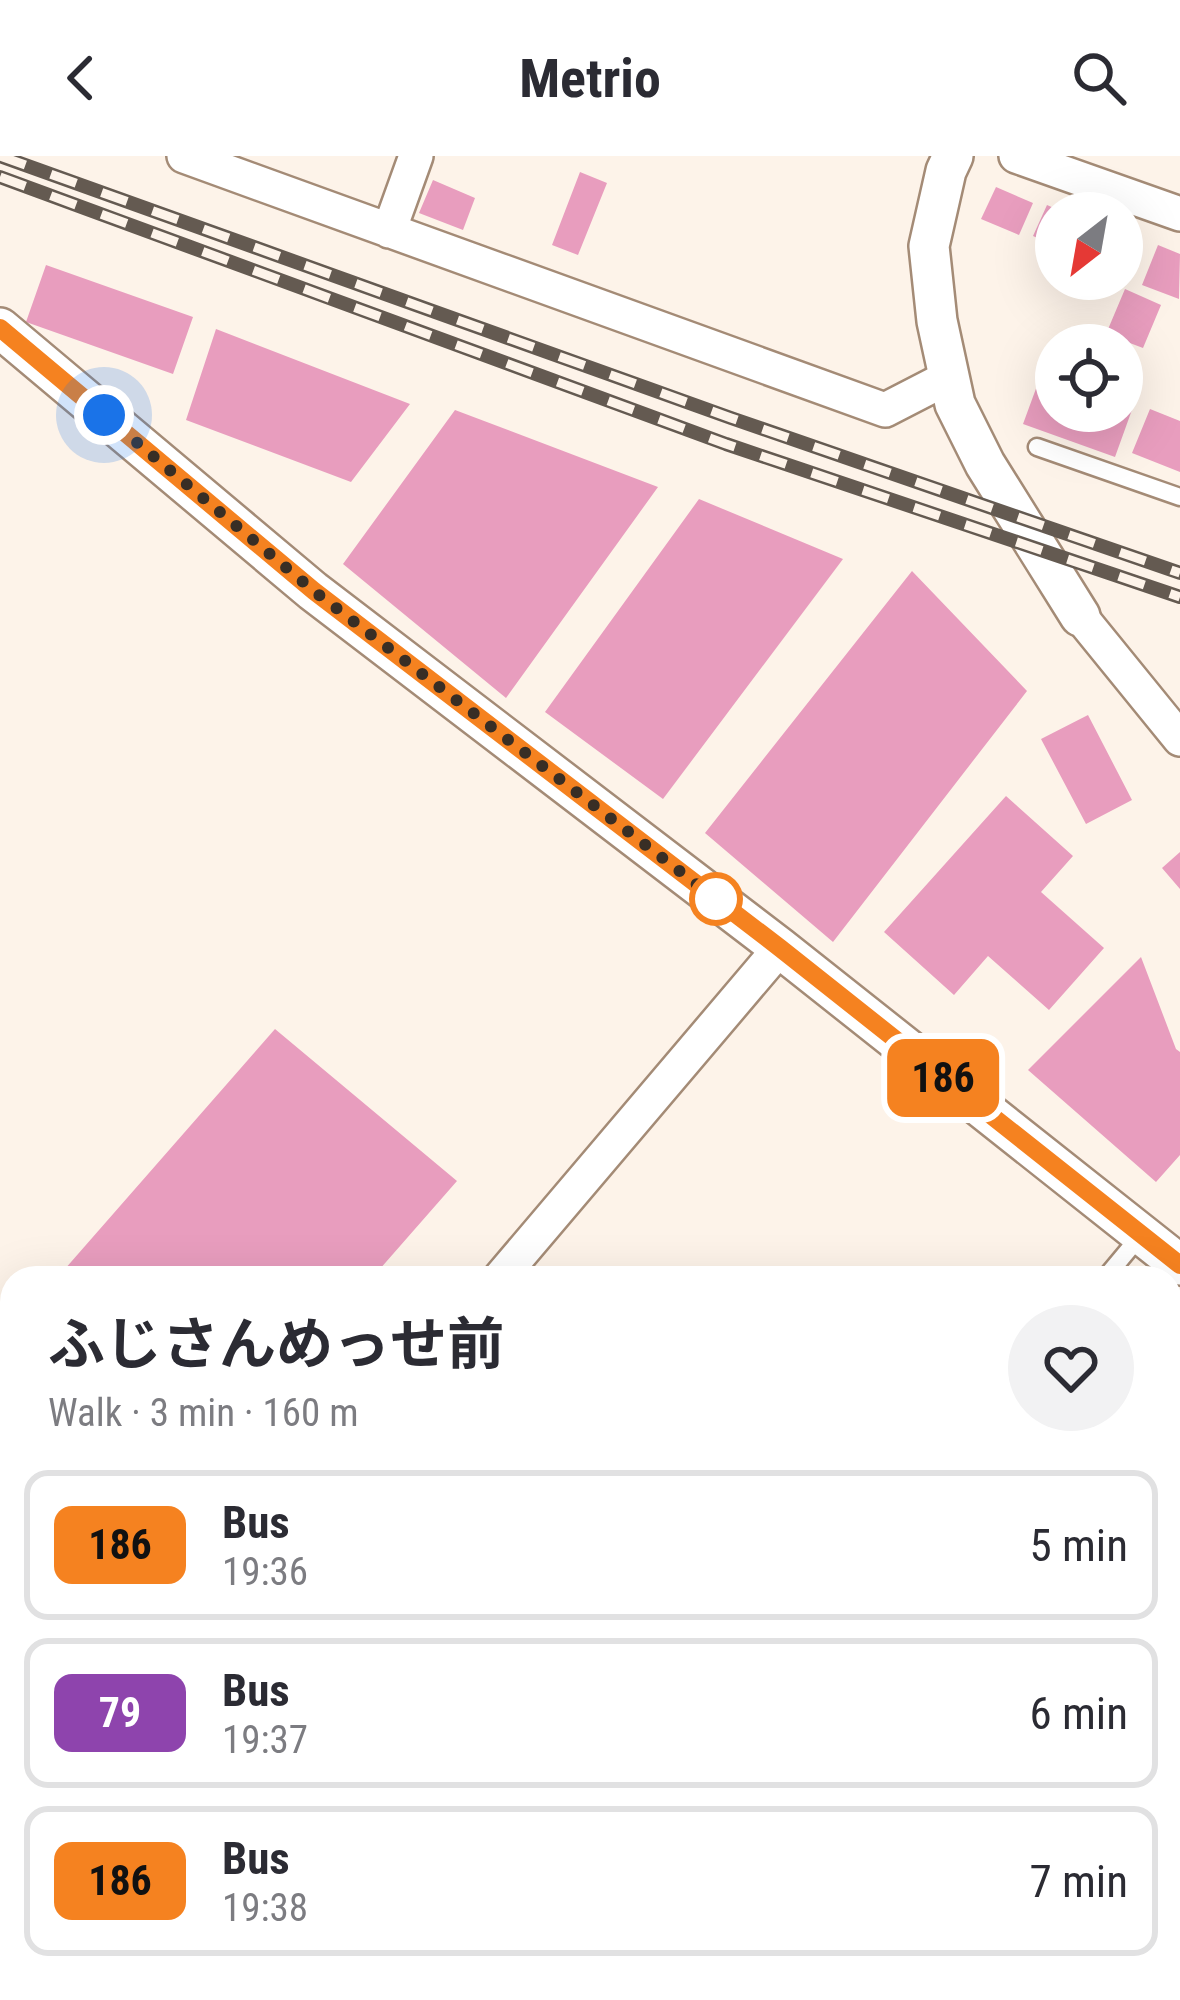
<!DOCTYPE html>
<html lang="en">
<head>
<meta charset="utf-8">
<style>
	:root { --surface:#fff; --page:#f2f2f3; --text:#2b2b33; --muted:#7c7c81; --line:#e1e1e2 }
	body { margin:0; font-family:"Roboto Condensed","Noto Sans JP",sans-serif; background:var(--page); color:var(--text); height:100vh; display:flex; flex-direction:column; font-size:45px; white-space:nowrap }
	* { box-sizing:border-box; margin:0 }
	p { font-size:39px; color:var(--muted) }
	.icon { flex:none; width:66px; height:66px; fill:none; stroke:currentColor; stroke-width:2; stroke-linecap:round; stroke-linejoin:round }
	.map { position:relative; flex:1; overflow:hidden }
	.side { position:absolute; left:0px; top:1110px; width:1182px; height:735px; display:flex; flex-direction:column; background:var(--surface); border-radius:36px 36px 0 0; box-shadow:0 12px 48px #0002 }
	.side>* { flex:none }
	.badge { padding:0 24px; border-radius:18px; font-size:42px; line-height:78px }
	.needle { width:78px; rotate:211deg }
	.fabs { position:absolute; left:1035px; top:36px; display:grid; gap:24px }
	.fabs a { display:grid; place-items:center; width:108px; height:108px; border-radius:50%; background:var(--surface); box-shadow:0 12px 48px #0002; font-size:60px }
	.you { position:absolute; width:60px; height:60px; margin:-30px; border:9px solid #fff; border-radius:50%; background:#1a73e8; box-shadow:0 0 0 18px #1a73e833 }
	.map>.badge { position:absolute; translate:-50% -50%; box-shadow:0 0 0 6px #fff }
	.round { display:grid; place-items:center; flex:none; width:126px; height:126px; border-radius:63px; background:var(--page) }
	.headline { display:flex; align-items:center; justify-content:space-between; height:204px; padding:0 48px }
	h1 { font-size:57px; font-weight:700; line-height:90px }
	ul { padding:0; list-style:none }
	li { display:flex; align-items:center; gap:36px; height:150px; margin:0 24px 18px; padding:0 24px; border:6px solid var(--line); border-radius:24px }
	li div { flex:1 }
	li b { display:block; font-size:45px }
	li em { font-style:normal }
	li .badge { min-width:132px; font-weight:700; text-align:center }
	header { display:flex; justify-content:space-between; align-items:center; height:156px; padding:0 48px; background:var(--surface); font-size:54px; font-weight:700 }
	.map>svg:first-child { display:block }
	.building { fill:#e89dbe }
	.lines { fill:none; stroke-linecap:round; stroke-linejoin:round }
	.service-casing { stroke:#a48b76; stroke-width:21 }
	.minor-casing { stroke:#a48b76; stroke-width:38 }
	.tertiary-casing { stroke:#a48b76; stroke-width:44 }
	.service { stroke:#fff; stroke-width:16 }
	.minor { stroke:#fff; stroke-width:33 }
	.tertiary { stroke:#fff; stroke-width:39 }
	.rail-casing { stroke:#645a51; stroke-width:14 }
	.rail { stroke:#fdf3e9; stroke-width:9; stroke-dasharray:27; stroke-linecap:butt }
	.line-casing { stroke:#fff; stroke-width:27 }
	.line { stroke:#f58220; stroke-width:18 }
	.walk { stroke:#382e25; stroke-width:12; stroke-dasharray:0 21.6 }
	.stop-dot { fill:#fff; stroke:#f58220; stroke-width:6 }
</style>
</head>
<body>
<header><svg class="icon" aria-label="back" viewBox="0 0 24 24"><path d="M15 5l-7 7 7 7"/></svg>Metrio<svg class="icon" aria-label="search" viewBox="0 0 24 24"><circle cx="10" cy="10" r="6"/><path d="M15 15l6 6"/></svg></header>
<div class="map">
<svg width="1180" height="1844" viewBox="0 0 1180 1844">
	<rect width="100%" height="100%" fill="#fdf3e9"/>
	<path class="building" d="M 580,16 L 607,27 L 578,99 L 552,89 Z
		M 433,24 L 475,42 L 463,74 L 419,57 Z
		M 996,31 L 1033,47 L 1019,79 L 981,63 Z
		M 1067,45 L 1094,57 L 1056,57 L 1056,90 L 1033,80 L 1047,49 L 1063,56 Z
		M 1122,73 L 1139,80 L 1122,119 Z
		M 1158,89 L 1180,98 L 1179,143 L 1142,129 Z
		M 46,109 L 193,161 L 173,218 L 26,166 Z
		M 1125,133 L 1161,149 L 1143,192 L 1106,178 Z
		M 216,173 L 410,248 L 351,326 L 186,264 Z
		M 1045,208 L 1056,212 L 1056,255 L 1122,255 L 1122,248 L 1133,251 L 1115,301 L 1023,268 Z
		M 1150,253 L 1180,265 L 1180,316 L 1132,297 Z
		M 455,254 L 658,331 L 506,542 L 343,408 Z
		M 699,343 L 843,403 L 663,643 L 545,556 Z
		M 912,415 L 1027,535 L 833,786 L 705,677 Z
		M 1088,559 L 1132,644 L 1086,668 L 1041,583 Z
		M 1006,640 L 1073,700 L 1041,736 L 1104,792 L 1049,854 L 988,800 L 954,839 L 884,776 Z
		M 1180,696 L 1180,733 L 1162,712 Z
		M 1141,801 L 1176,893 L 1180,896 L 1180,999 L 1156,1026 L 1028,914 Z
		M 275,873 L 457,1025 L 372,1122 L 57,1122 Z
		M 12,1174 L 12,1534 L 0,1548 L 0,1187 Z
		M 531,1833 L 622,1833 L 612,1844 L 543,1844 Z"/>
	<g class="lines">
		<defs>
			<path id="service" d="M 1037,291 L 1180,341
				M 1105,1122 L 1140,1080"/>
			<path id="minor" d="M 184,0 L 885,254 L 949,221
				M 1016,0 L 1180,58
				M 389,75 L 416,0
				M 1080,460 L 1180,583
				M 500,1122 L 780,792
				M 1170,1802 L 1180,1794
				M 292,1833 L 304,1844
				M 1156,1833 L 1163,1844"/>
			<path id="tertiary" d="M 953,0 L 946,15 L 929,90 L 937,165 L 955,248 L 985,308 L 1080,460
				M 0,172 L 313,435 L 780,792 L 1180,1109"/>
		</defs>
		<use href="#service" class="service-casing"/>
		<use href="#minor" class="minor-casing"/>
		<use href="#tertiary" class="tertiary-casing"/>
		<use href="#service" class="service"/>
		<use href="#minor" class="minor"/>
		<use href="#tertiary" class="tertiary"/>
		<defs>
			<path id="rail" d="M 0,0 L 731,262 L 1180,417
				M 0,21 L 726,288 L 1180,441"/>
		</defs>
		<use href="#rail" class="rail-casing"/>
		<use href="#rail" class="rail"/>
	</g>
	<g class="lines">
		<defs>
			<path id="line" d="M 0,172 L 314,435 L 780,792 L 1180,1109"/>
		</defs>
		<use href="#line" class="line-casing"/>
		<use href="#line" class="line"/>
		<path class="walk" d="M 104,259 L 314,435 L 716,743"/>
	</g>
	<circle class="stop-dot" cx="716" cy="743" r="24"/>
</svg>
<div class="fabs">
<a><svg class="needle" viewBox="-14 -14 28 28"><path d="M0-13l5 13h-10z" fill="#e53935"/><path d="M0 13l5-13h-10z" fill="#7c7c81"/></svg></a>
<a><svg class="icon" aria-label="locate" viewBox="0 0 24 24"><circle cx="12" cy="12" r="6"/><path d="M12 2v4M12 18v4M2 12h4M18 12h4"/></svg></a>
</div>
<div class="you" style="left:104px;top:259px"></div>
<b class="badge" style="left:943px;top:922px;background:#f58220;color:#111">186</b>
<section class="side">
<div class="headline"><div><h1>ふじさんめっせ前</h1><p>Walk · 3 min · 160 m</p></div><a class="round"><svg class="icon" aria-label="heart" viewBox="0 0 24 24"><path d="M12 20l-8-8c-3-5 5-10 8-4 3-6 11-1 8 4z"/></svg></a></div>
<ul>
<li><span class="badge" style="background:#f58220;color:#111">186</span><div><b>Bus</b><p>19:36</p></div><em>5 min</em></li>
<li><span class="badge" style="background:#8e44ad;color:#fff">79</span><div><b>Bus</b><p>19:37</p></div><em>6 min</em></li>
<li><span class="badge" style="background:#f58220;color:#111">186</span><div><b>Bus</b><p>19:38</p></div><em>7 min</em></li>
</ul>
</section>
</div>
</body>
</html>
